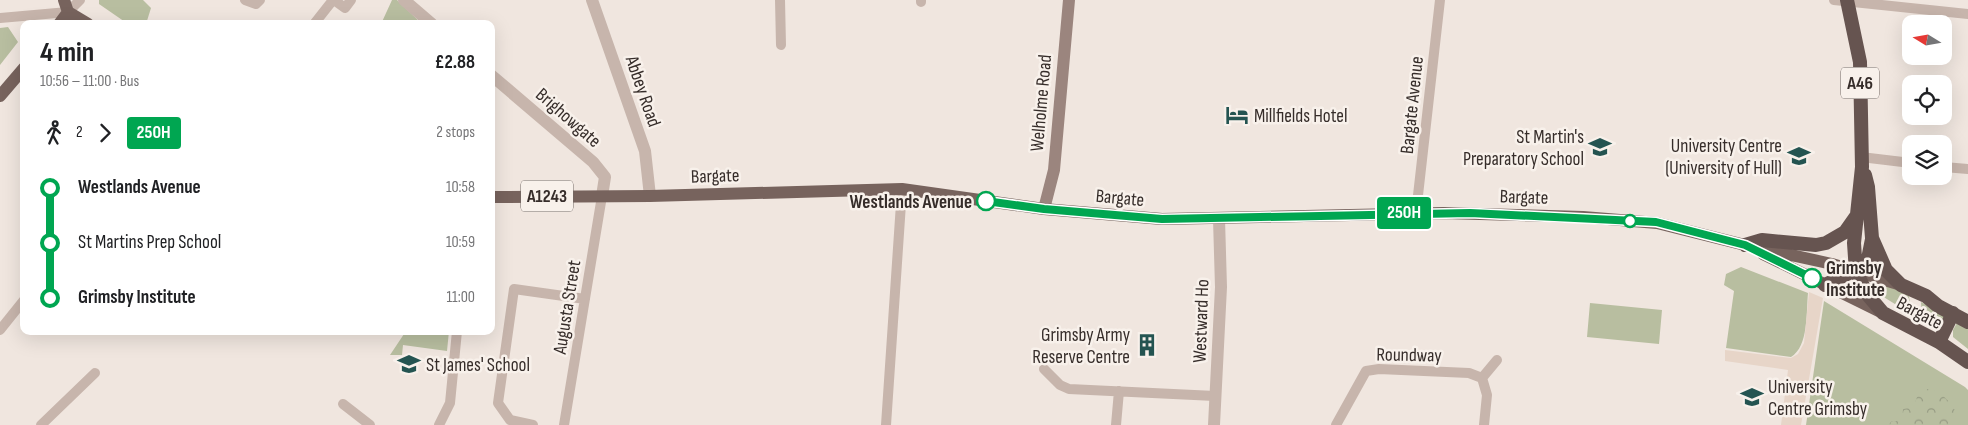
<!DOCTYPE html>
<html lang="en">
<head>
<meta charset="utf-8">
<style>
	:root { --surface:#fff; --page:#f6f6f6; --text:#202124; --muted:#757577 }
	body { margin:0; font-family:"Sofia Sans Condensed",sans-serif; background:var(--page); color:var(--text); height:100vh; display:flex; flex-direction:column; font-size:19px; white-space:nowrap }
	* { box-sizing:border-box; margin:0 }
	p { font-size:16px; color:var(--muted) }
	.icon { flex:none; width:28px; height:28px; fill:none; stroke:currentColor; stroke-width:2; stroke-linecap:round; stroke-linejoin:round }
	.map { position:relative; flex:1; overflow:hidden }
	.sheet { position:absolute; left:20px; top:20px; width:475px; height:315px; display:flex; flex-direction:column; background:var(--surface); border-radius:10px; box-shadow:0 5px 20px #0002 }
	.sheet>* { flex:none }
	.badge { padding:0 10px; border-radius:4px; font-size:18px; line-height:32px }
	.needle { width:32px; rotate:281deg }
	.tools { position:absolute; left:1902px; top:15px; display:grid; gap:10px }
	.tools a { display:grid; place-items:center; width:50px; height:50px; border-radius:10px; background:var(--surface); box-shadow:0 5px 20px #0002; font-size:25px }
	.map>.badge { position:absolute; translate:-50% -50%; box-shadow:0 0 0 2px #fff }
	.legs { display:flex; align-items:center; gap:8px; height:55px; padding:0 20px; font-size:16px }
	.legs p { margin-inline-start:auto }
	.summary { display:flex; align-items:center; justify-content:space-between; height:85px; padding:0 20px }
	h1 { font-size:28px; font-weight:700; line-height:38px }
	ul { padding:0 20px; list-style:none }
	li { display:flex; align-items:center; gap:18px; height:55px; font-size:19px }
	li i { display:grid; place-items:center; width:8px; height:100%; margin:0 6px; background:currentColor }
	li i::after { content:''; width:12px; height:12px; margin:-6px; border:4px solid; border-radius:50%; background:var(--surface) }
	li p { margin-inline-start:auto }
	li:first-child i { background:linear-gradient(#0000 50%,currentColor 0) }
	li:last-child i { background:linear-gradient(currentColor 50%,#0000 0) }
	.map>svg:first-child { display:block }
	.green { fill:#b8bea0 }
	.forest { fill:url(#forest-crowns) }
	.plaza { fill:#e7d5c8 }
	.lines { fill:none; stroke-linecap:round; stroke-linejoin:round }
	.minor { stroke:#c7b5ac; stroke-width:10 }
	.tertiary { stroke:#c7b5ac; stroke-width:12 }
	.secondary { stroke:#9b857e; stroke-width:12 }
	.primary { stroke:#77635d; stroke-width:12 }
	.trunk { stroke:#665450; stroke-width:14 }
	.line-1-casing { stroke:#fff; stroke-width:11 }
	.line-1 { stroke:#00a651; stroke-width:8 }
	.stop-1-dot { fill:#fff; stroke:#00a651; stroke-width:2.5 }
	.labels { text-anchor:middle; stroke-width:5; stroke-linejoin:round; paint-order:stroke }
	.shield { fill:#f8f1eb; stroke:#706864; stroke-width:1 }
	.shield-label { font-size:18px; font-weight:bold; fill:#362d2a }
	.street-label { font-size:19px; fill:#362d2a; stroke:#f8f1eb }
	.poi-label { font-size:19px; fill:#362d2a; stroke:#f8f1eb; text-anchor:start }
	.stop-label { font-size:19px; font-weight:bold; fill:#362d2a; stroke:#f8f1eb; text-anchor:end }
</style>
</head>
<body>
<div class="map">
<svg width="1968" height="425" viewBox="0 0 1968 425">
	<defs>
		<pattern id="forest-crowns" width="20" height="18" patternUnits="userSpaceOnUse" patternTransform="scale(1.25)"><rect width="20" height="18" fill="#b8bea0"/><path d="M2 6a3 3 0 1 1 6 0M12 15a3 3 0 1 1 6 0" fill="none" stroke="#969b83"/></pattern>
	</defs>
	<rect width="100%" height="100%" fill="#f0e6df"/>
	<path class="green" d="M 99,0 L 143,0 L 151,8 L 146,24 L 128,24 L 99,4 Z
		M 392,0 L 397,0 L 422,24 L 381,24 Z
		M 8,27 L 18,42 L 0,65 L 0,28 Z
		M 1741,267 L 1808,293 C 1806,312 1809,346 1791,357 L 1726,348 L 1734,291 L 1724,285 L 1726,274 Z
		M 1876,280 L 1909,296 L 1911,314 L 1882,296 L 1872,282 Z
		M 1824,301 L 1965,387 L 1968,390 L 1968,425 L 1806,425 Z
		M 1921,302 L 1945,315 L 1939,330 L 1922,320 Z
		M 1590,303 L 1662,310 L 1659,344 L 1587,337 Z
		M 1958,321 L 1968,327 L 1968,349 L 1953,337 L 1953,330 Z
		M 406,331 L 449,331 L 447,351 L 403,345 L 402,355 L 390,355 Z"/>
	<path class="forest" d="M 1928,389 C 1946,392 1956,410 1962,425 L 1888,425 L 1892,421 L 1902,421 L 1903,409 L 1909,408 L 1912,413 L 1918,410 L 1915,403 L 1919,391 Z"/>
	<path class="plaza" d="M 1809,292 L 1823,298 L 1801,425 L 1781,425 L 1788,370 L 1725,361 L 1725,350 L 1791,358 L 1798,354 L 1804,343 Z"/>
	<g class="lines">
		<path class="minor" d="M 245,0 L 256,4 L 260,0
			M 334,0 L 345,8 L 351,0
			M 780,0 L 781,45
			M 921,0 L 921,2
			M 1834,0 L 1968,14
			M 0,18 L 68,12 L 80,0
			M 314,24 L 333,0
			M 1861,157 L 1911,163
			M 1944,167 L 1968,169
			M 1416,213 L 1440,0
			M 0,330 L 24,300
			M 1044,369 L 1060,385 L 1069,389 L 1215,396
			M 1482,378 L 1497,360
			M 343,404 L 370,425
			M 41,425 L 95,373
			M 439,425 L 450,403 L 457,331
			M 533,425 L 510,420 L 498,403 L 514,289 L 585,299
			M 564,425 L 602,196
			M 886,425 L 902,189
			M 1116,425 L 1119,391
			M 1336,425 L 1366,371 L 1379,369 L 1469,373 L 1482,378 L 1487,395 L 1484,425"/>
		<path class="tertiary" d="M 404,0 L 432,24
			M 592,0 L 645,151 L 650,196
			M 491,75 L 593,162 L 605,177 L 602,196
			M 1214,425 L 1221,287 L 1219,219"/>
		<path class="secondary" d="M 1044,209 L 1054,170 L 1069,0"/>
		<path class="primary" d="M 64,0 L 68,12
			M 68,12 L 88,24
			M 59,24 L 68,12
			M 0,96 L 24,68
			M 491,197 L 650,196 L 902,189 L 1044,209 L 1162,219 L 1443,213 L 1583,217 L 1657,223 L 1745,245 L 1832,264 L 1901,285
			M 1763,254 L 1883,313"/>
		<path class="trunk" d="M 1847,0 L 1860,62 L 1862,167 L 1854,243 L 1856,272 L 1867,294 L 1883,313 L 1939,342 L 1968,362
			M 1865,175 L 1868,187 L 1872,238 L 1886,270 L 1901,285 L 1926,296 L 1938,306 L 1968,322
			M 1745,245 L 1762,240 L 1816,245 L 1826,243 L 1845,232 L 1857,215
			M 1825,285 L 1863,266 L 1868,259 L 1872,239
			M 1939,342 L 1953,313"/>
	</g>
	<g class="lines">
		<defs>
			<path id="line-1" d="M 986,201 L 1044,209 L 1162,219 L 1470,213 L 1656,222 L 1745,245 L 1812,278"/>
		</defs>
		<use href="#line-1" class="line-1-casing"/>
		<use href="#line-1" class="line-1"/>
	</g>
	<defs>
		<symbol id="hotel-bare" viewBox="-9 -9 18 18"><path d="M-6-4.5h1.5V1H6V5H4.5V3h-9V5H-6ZM-4 0a1.8 1.8 0 1 1 3.6 0ZM.5 0V-2.5h3Q6-2.5 6 0Z" fill="#245451" stroke="#f8f1eb" stroke-width="2.5" paint-order="stroke"/></symbol>
		<symbol id="school-bare" viewBox="-9 -9 18 18"><path d="M0-5L7-2L0 1L-7-2ZM-4 1L0 2.5L4 1V4Q0 6-4 4Z" fill="#245451" stroke="#f8f1eb" stroke-width="2.5" paint-order="stroke"/></symbol>
		<symbol id="university-bare" viewBox="-9 -9 18 18"><path d="M0-5L7-2L0 1L-7-2ZM-4 1L0 2.5L4 1V4Q0 6-4 4Z" fill="#245451" stroke="#f8f1eb" stroke-width="2.5" paint-order="stroke"/></symbol>
		<symbol id="building-bare" viewBox="-9 -9 18 18"><path d="M-4-6H4V6H1V3H-1V6H-4ZM-2.5-4.3h1.7v1.8h-1.7ZM.8-4.3h1.7v1.8H.8ZM-2.5-1h1.7V.8h-1.7ZM.8-1h1.7V.8H.8Z" fill="#245451" stroke="#f8f1eb" stroke-width="2.5" paint-order="stroke"/></symbol>
	</defs>
	<g fill-rule="evenodd">
		<use href="#hotel-bare" x="1221" y="99" width="32" height="32"/>
		<use href="#school-bare" x="1584" y="131" width="32" height="32"/>
		<use href="#university-bare" x="1783" y="140" width="32" height="32"/>
		<use href="#building-bare" x="1131" y="329" width="32" height="32"/>
		<use href="#school-bare" x="393" y="348" width="32" height="32"/>
		<use href="#university-bare" x="1736" y="381" width="32" height="32"/>
	</g>
	<g class="stop-1-dot">
		<circle cx="986" cy="201" r="9"/>
		<circle cx="1630" cy="221" r="6"/>
		<circle cx="1812" cy="278" r="9"/>
	</g>
	<g class="labels">
		<g class="shield">
			<rect x="1841" y="67.5" width="38" height="31" rx="4"/>
			<rect x="521" y="180.5" width="52" height="31" rx="4"/>
		</g>
		<g class="shield-label">
			<text x="1860" y="89">A46</text>
			<text x="547" y="202">A1243</text>
		</g>
		<g class="street-label">
			<text transform="translate(644 91) rotate(71)" y="7">Abbey Road</text>
			<text transform="translate(1040 103) rotate(-85)" y="7">Welholme Road</text>
			<text transform="translate(1411 105) rotate(-84)" y="7">Bargate Avenue</text>
			<text transform="translate(569 117) rotate(41)" y="7">Brighowgate</text>
			<text transform="translate(715 175) rotate(-2)" y="7">Bargate</text>
			<text transform="translate(1524 196) rotate(2)" y="7">Bargate</text>
			<text transform="translate(1120 197) rotate(5)" y="7">Bargate</text>
			<text transform="translate(566 307) rotate(-81)" y="7">Augusta Street</text>
			<text transform="translate(1920 312) rotate(28)" y="7">Bargate</text>
			<text transform="translate(1200 321) rotate(-88)" y="7">Westward Ho</text>
			<text transform="translate(1409 354) rotate(1)" y="7">Roundway</text>
		</g>
		<g class="poi-label">
			<text x="1254" y="122">Millfields Hotel</text>
			<text x="1584" y="143" text-anchor="end">St Martin's<tspan x="1584" dy="22">Preparatory School</tspan></text>
			<text x="1782" y="152" text-anchor="end">University Centre<tspan x="1782" dy="22">(University of Hull)</tspan></text>
			<text x="1130" y="341" text-anchor="end">Grimsby Army<tspan x="1130" dy="22">Reserve Centre</tspan></text>
			<text x="426" y="371">St James' School</text>
			<text x="1768" y="393">University<tspan x="1768" dy="22">Centre Grimsby</tspan></text>
		</g>
		<g class="stop-label">
			<text x="972" y="208">Westlands Avenue</text>
			<text x="1826" y="274" text-anchor="start">Grimsby<tspan x="1826" dy="22">Institute</tspan></text>
		</g>
	</g>
</svg>
<div class="tools">
<a><svg class="needle" viewBox="-14 -14 28 28"><path d="M0-13l5 13h-10z" fill="#e53935"/><path d="M0 13l5-13h-10z" fill="#757577"/></svg></a>
<a><svg class="icon" aria-label="locate" viewBox="0 0 24 24"><circle cx="12" cy="12" r="6"/><path d="M12 2v4M12 18v4M2 12h4M18 12h4"/></svg></a>
<a><svg class="icon" aria-label="layers" viewBox="0 0 24 24"><path d="M12 4l9 5-9 5-9-5zM3 14l9 5 9-5"/></svg></a>
</div>
<b class="badge" style="left:1404px;top:213px;background:#00a651;color:#fff">250H</b>
<section class="sheet">
<div class="summary"><div><h1>4 min</h1><p>10:56 – 11:00 · Bus</p></div><b>£2.88</b></div>
<div class="legs"><svg class="icon" aria-label="walk" viewBox="0 0 24 24"><circle cx="13" cy="4" r="2"/><path d="M13 8l-2 6 4 7M11 14l-3 7M7 12l3-4h3l4 4"/></svg>2<svg class="icon" aria-label="forward" viewBox="0 0 24 24"><path d="M9 5l7 7-7 7"/></svg><b class="badge" style="background:#00a651;color:#fff">250H</b><p>2 stops</p></div>
<ul>
<li><i style="color:#00a651"></i><b>Westlands Avenue</b><p>10:58</p></li>
<li><i style="color:#00a651"></i><span>St Martins Prep School</span><p>10:59</p></li>
<li><i style="color:#00a651"></i><b>Grimsby Institute</b><p>11:00</p></li>
</ul>
</section>
</div>
</body>
</html>
